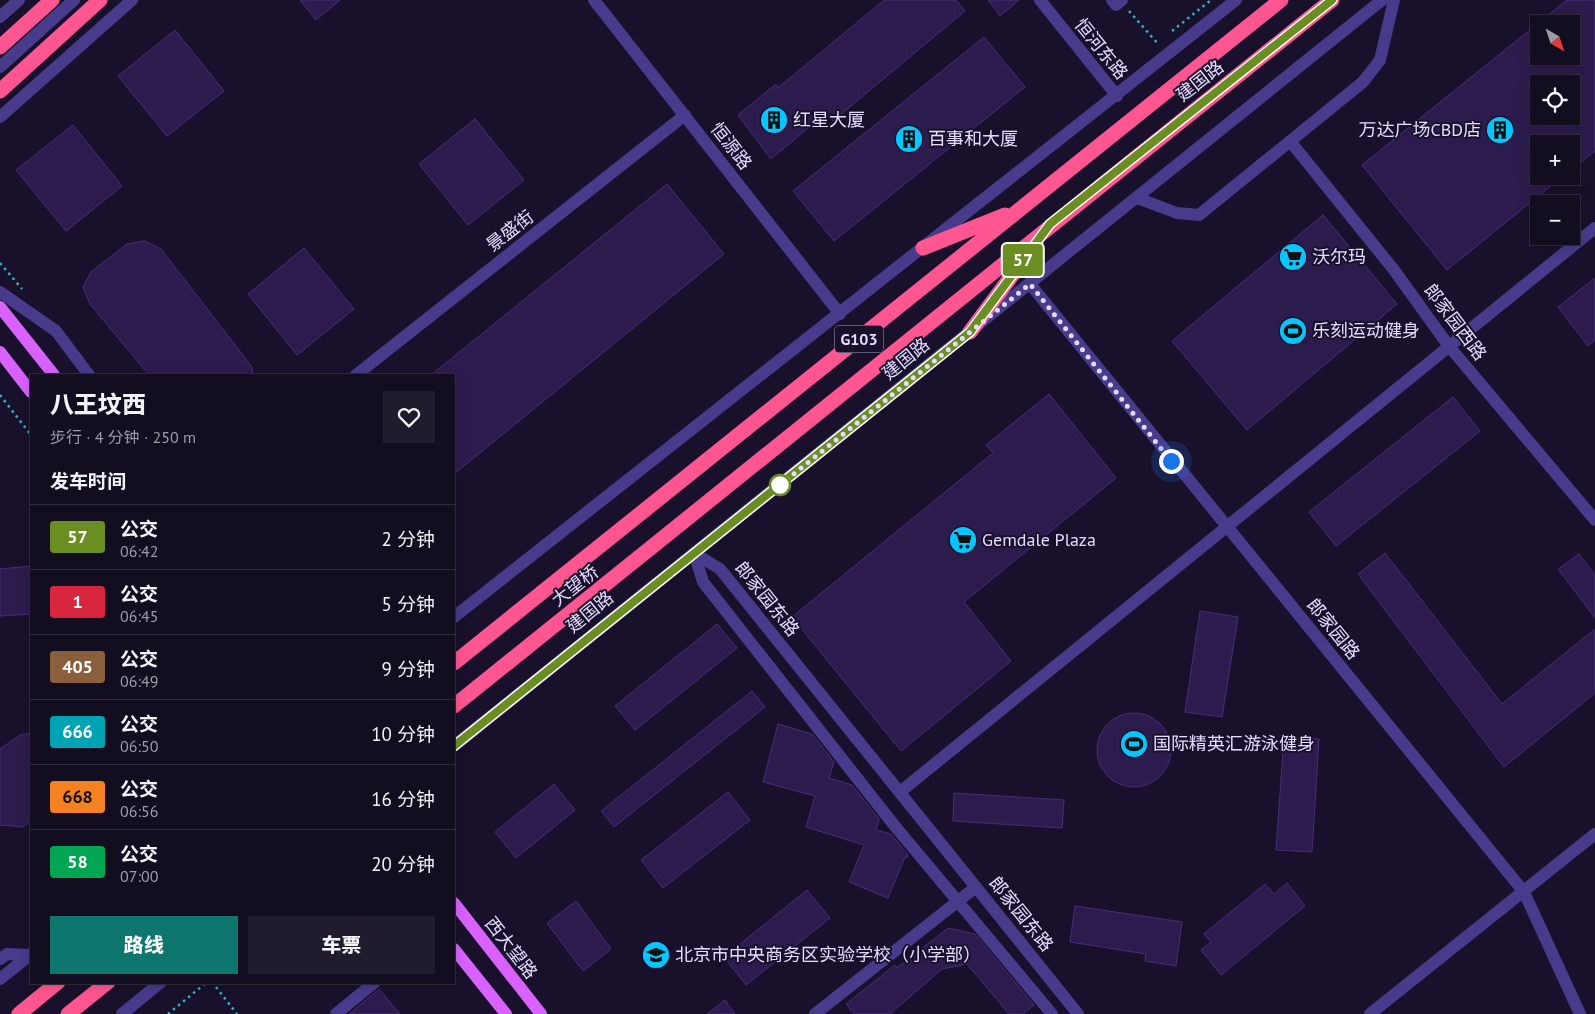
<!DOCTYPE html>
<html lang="zh">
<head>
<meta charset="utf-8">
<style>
	:root { --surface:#130d20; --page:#201b2d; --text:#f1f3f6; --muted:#9d9ca5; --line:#322d3e; --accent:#0f766e }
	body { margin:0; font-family:"PT Sans","Noto Sans SC",sans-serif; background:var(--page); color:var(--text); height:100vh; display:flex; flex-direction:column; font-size:19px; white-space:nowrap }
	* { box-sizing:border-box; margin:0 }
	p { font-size:16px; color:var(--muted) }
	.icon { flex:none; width:28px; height:28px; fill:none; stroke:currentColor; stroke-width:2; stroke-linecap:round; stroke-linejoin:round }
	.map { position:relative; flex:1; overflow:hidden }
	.side { position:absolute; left:30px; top:374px; width:425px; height:610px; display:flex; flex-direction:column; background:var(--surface); border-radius:0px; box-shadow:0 2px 12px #0003,0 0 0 1px var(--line) }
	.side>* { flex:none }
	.badge { padding:0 10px; border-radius:4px; font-size:18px; line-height:32px }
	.needle { width:32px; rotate:141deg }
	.buttons { position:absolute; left:1530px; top:15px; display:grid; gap:10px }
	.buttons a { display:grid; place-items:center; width:50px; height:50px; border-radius:0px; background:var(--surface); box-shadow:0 2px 12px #0003,0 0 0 1px var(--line); font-size:25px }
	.you { position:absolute; width:25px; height:25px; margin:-12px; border:4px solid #fff; border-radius:50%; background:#1a73e8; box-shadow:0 0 0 8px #1a73e833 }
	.map>.badge { position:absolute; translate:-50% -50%; box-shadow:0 0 0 2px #fff }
	h2 { padding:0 20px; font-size:19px; line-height:45px }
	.round { display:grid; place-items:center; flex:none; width:52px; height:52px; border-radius:0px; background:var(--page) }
	.headline { display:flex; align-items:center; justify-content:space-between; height:85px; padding:0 20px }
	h1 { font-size:24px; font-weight:800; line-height:38px }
	.action { display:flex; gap:10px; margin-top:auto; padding:10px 20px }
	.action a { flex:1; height:58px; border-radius:0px; background:var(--accent); color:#fff; font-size:20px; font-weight:800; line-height:58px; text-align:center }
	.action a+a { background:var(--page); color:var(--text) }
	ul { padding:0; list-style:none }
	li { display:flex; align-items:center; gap:15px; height:65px; padding:0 20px; border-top:1px solid var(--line) }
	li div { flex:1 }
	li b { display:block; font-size:19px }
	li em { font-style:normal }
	li .badge { min-width:55px; font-weight:700; text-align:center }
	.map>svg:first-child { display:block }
	.building { fill:#2c1c4d; stroke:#462e79; fill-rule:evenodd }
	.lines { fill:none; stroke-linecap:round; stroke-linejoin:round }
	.path { stroke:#2eb5bf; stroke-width:2.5; stroke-dasharray:2.5 4; stroke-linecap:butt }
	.minor { stroke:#483b8b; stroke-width:12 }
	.major { stroke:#d962ff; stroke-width:12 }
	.highway { stroke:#ff5691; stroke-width:15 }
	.line-casing { stroke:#fff; stroke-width:11 }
	.line { stroke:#6b8e23; stroke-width:8 }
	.walk { stroke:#e4dbff; stroke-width:5; stroke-dasharray:0 9 }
	.stop-dot { fill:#fff; stroke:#6b8e23; stroke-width:2.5 }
	.labels { text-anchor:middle; stroke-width:4; stroke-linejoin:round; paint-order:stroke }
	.shield { fill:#19112b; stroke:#a79ebf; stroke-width:1 }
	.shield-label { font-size:16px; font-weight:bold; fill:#e4dbff }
	.street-label { font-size:18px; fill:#e4dbff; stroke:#19112b }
	.poi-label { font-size:18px; fill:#e4dbff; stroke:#19112b; text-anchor:start }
</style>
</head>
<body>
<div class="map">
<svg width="1595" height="1014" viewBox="0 0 1595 1014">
	<rect width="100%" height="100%" fill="#19112b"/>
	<path class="building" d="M 300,0 L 340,0 L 316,20 Z
		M 884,0 L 956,0 L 965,11 L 833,121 L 826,113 L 771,159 L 738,115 L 776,84 L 778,88 Z
		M 988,0 L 1019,0 L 1000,16 Z
		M 1567,0 L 1595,0 L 1595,151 L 1571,170 L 1571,144 L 1539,144 L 1539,176 L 1563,176 L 1447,270 L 1362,165 ZM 1539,24 L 1571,24 L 1571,56 L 1539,56 ZM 1539,84 L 1571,84 L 1571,116 L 1539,116 Z
		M 175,30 L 224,91 L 167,136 L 118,76 Z
		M 984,37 L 1025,87 L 834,241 L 793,191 Z
		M 475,119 L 524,180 L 468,225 L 419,164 Z
		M 73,125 L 122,186 L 66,231 L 16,170 Z
		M 667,184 L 724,254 L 454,474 L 454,375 L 431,375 Z
		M 1323,215 L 1397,304 L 1247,430 L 1172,341 Z
		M 145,241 L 161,249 L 252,367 L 253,375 L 149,375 L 90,304 L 83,287 L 91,272 L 127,244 Z
		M 304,248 L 354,309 L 297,355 L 248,294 Z
		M 1595,278 L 1595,340 L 1588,346 L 1558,307 Z
		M 1049,394 L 1116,478 L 964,602 L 1011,661 L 901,751 L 792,617 L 993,453 L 986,445 Z
		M 1453,397 L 1480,431 L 1336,546 L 1309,512 Z
		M 1385,553 L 1502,704 L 1595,629 L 1595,693 L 1504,767 L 1358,574 Z
		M 1579,554 L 1595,575 L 1595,618 L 1558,569 Z
		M 31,566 L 31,614 L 0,616 L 0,569 Z
		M 1200,611 L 1238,617 L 1222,717 L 1185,712 Z
		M 717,624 L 737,648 L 635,730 L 615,706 Z
		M 752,691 L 765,707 L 614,827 L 601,811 Z
		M1097 750a37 37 0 1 1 74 0a37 37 0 1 1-74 0Z
		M 778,724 L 812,734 L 834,762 L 829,778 L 852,785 L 879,819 L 876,830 L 891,834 L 908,855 L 907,858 L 905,857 L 888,898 L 849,882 L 864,845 L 806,827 L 815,796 L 763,782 Z
		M 31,733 L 31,820 L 23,827 L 0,825 L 0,749 L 20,735 Z
		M 1284,737 L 1319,739 L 1312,852 L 1276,850 Z
		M 554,784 L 575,810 L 516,858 L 495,832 Z
		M 728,792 L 750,820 L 663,888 L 641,860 Z
		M 954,793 L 1064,800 L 1062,828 L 953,821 Z
		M 1287,883 L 1305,906 L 1221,975 L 1201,950 L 1211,942 L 1204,934 L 1265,884 L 1274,894 Z
		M 807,890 L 830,918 L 746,985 L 724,957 Z
		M 576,901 L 611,949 L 583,971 L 547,923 Z
		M 1075,906 L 1182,922 L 1176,966 L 1145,961 L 1146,954 L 1070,942 Z
		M 948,928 L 975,934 L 1034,1005 L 1023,1014 L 1009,1014 L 967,964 L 942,969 L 890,1014 L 854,1014 L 846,1004 L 895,965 L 897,968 Z
		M 379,989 L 400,1014 L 349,1014 Z
		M 725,1000 L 735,1014 L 707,1014 Z"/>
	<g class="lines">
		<path class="path" d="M 1129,11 L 1159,45
			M 1172,31 L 1211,0
			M 0,263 L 22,289
			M 0,395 L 31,435
			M 212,982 L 237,1014
			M 168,1014 L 207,982"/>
		<path class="minor" d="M 594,0 L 840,314
			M 1040,0 L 1117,96
			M 1112,0 L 1116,5 L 1122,0
			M 0,17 L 19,0
			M 0,67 L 74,0
			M 0,117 L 132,0
			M 1290,141 L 1394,270 L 1448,345 L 1595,520
			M 1137,198 L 1177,213 L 1199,215 L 1363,82 L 1380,60 L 1394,0
			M 1030,284 L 1524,892 L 1580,1014
			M 0,292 L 56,331 L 89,375
			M 356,375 L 685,115
			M 694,553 L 720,569 L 1078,1014
			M 694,553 L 703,582 L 894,825 L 1052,1014
			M 454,617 L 1236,0
			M 454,746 L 1382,0
			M 900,792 L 1595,228
			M 0,959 L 7,954 L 29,955
			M 0,979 L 31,954
			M 122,1014 L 161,982
			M 336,1014 L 375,982
			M 815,1014 L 976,887
			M 1370,1014 L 1595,834"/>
		<path class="major" d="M 0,307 L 54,375
			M 0,352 L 31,392
			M 454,903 L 541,1014
			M 454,949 L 506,1014"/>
		<path class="highway" d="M 0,47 L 52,0
			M 0,91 L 100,0
			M 923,248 L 1005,215
			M 970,332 L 1036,243
			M 454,663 L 1281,0
			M 454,706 C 748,472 1038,234 1332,0
			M 19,1014 L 58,982
			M 68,1014 L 108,982"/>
	</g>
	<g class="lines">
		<defs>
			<path id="line" d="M 454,746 L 970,332 L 1050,224 L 1332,0"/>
		</defs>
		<use href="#line" class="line-casing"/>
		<use href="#line" class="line"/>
		<path class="walk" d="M 780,485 L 1030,284 L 1171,461"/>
	</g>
	<defs>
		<symbol id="building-disc" viewBox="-11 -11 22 22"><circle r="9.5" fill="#07c6ff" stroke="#19112b"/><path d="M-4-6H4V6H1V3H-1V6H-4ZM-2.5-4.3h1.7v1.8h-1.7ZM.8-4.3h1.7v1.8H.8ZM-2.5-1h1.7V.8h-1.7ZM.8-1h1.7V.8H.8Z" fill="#111"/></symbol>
		<symbol id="supermarket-disc" viewBox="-11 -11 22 22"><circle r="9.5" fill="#07c6ff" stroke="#19112b"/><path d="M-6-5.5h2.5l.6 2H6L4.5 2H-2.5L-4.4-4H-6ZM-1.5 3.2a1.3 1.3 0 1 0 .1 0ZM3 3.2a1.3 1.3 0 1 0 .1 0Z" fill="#111"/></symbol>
		<symbol id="stadium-disc" viewBox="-11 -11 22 22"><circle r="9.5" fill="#07c6ff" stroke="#19112b"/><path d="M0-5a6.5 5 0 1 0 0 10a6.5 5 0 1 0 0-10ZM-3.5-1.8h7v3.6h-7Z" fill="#111"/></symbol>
		<symbol id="school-disc" viewBox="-11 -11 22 22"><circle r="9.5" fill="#07c6ff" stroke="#19112b"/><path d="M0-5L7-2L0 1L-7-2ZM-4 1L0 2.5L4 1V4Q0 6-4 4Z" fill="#111"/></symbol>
	</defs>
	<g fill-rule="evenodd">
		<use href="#building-disc" x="758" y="104" width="32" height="32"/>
		<use href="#building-disc" x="1484" y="114" width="32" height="32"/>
		<use href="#building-disc" x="893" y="123" width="32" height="32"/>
		<use href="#supermarket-disc" x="1277" y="241" width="32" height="32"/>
		<use href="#stadium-disc" x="1277" y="315" width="32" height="32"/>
		<use href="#supermarket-disc" x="947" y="524" width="32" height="32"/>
		<use href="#stadium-disc" x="1118" y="728" width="32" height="32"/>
		<use href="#school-disc" x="640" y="939" width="32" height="32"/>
	</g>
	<circle class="stop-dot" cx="780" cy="485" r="10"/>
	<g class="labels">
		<rect class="shield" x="835" y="325.5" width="48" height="27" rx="4"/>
		<g class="shield-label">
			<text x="859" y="345">G103</text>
		</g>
		<g class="street-label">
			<text transform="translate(1101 49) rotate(51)" y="6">恒河东路</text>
			<text transform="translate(1200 81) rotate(-38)" y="6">建国路</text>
			<text transform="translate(731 146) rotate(52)" y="6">恒源路</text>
			<text transform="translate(510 231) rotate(-38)" y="6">景盛街</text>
			<text transform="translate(1455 322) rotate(53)" y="6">郎家园西路</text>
			<text transform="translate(906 359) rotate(-39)" y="6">建国路</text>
			<text transform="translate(575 586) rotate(-38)" y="6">大望桥</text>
			<text transform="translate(767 599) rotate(51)" y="6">郎家园东路</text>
			<text transform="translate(590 612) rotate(-39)" y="6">建国路</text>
			<text transform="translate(1333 629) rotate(51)" y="6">郎家园路</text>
			<text transform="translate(1021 914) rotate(51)" y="6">郎家园东路</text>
			<text transform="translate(511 948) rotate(52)" y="6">西大望路</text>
		</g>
		<g class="poi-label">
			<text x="793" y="126">红星大厦</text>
			<text x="1481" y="136" text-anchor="end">万达广场CBD店</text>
			<text x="928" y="145">百事和大厦</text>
			<text x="1312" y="263">沃尔玛</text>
			<text x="1312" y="337">乐刻运动健身</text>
			<text x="982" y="546">Gemdale Plaza</text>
			<text x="1153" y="750">国际精英汇游泳健身</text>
			<text x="675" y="961">北京市中央商务区实验学校（小学部）</text>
		</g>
	</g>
</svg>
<div class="buttons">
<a><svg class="needle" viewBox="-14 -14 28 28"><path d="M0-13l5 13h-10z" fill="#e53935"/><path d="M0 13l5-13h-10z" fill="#9d9ca5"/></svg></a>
<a><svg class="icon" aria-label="locate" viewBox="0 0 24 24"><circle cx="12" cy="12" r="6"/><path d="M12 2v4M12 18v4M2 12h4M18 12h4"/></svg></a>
<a>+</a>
<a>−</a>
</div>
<div class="you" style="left:1171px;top:461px"></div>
<b class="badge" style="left:1023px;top:260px;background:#6b8e23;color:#fff">57</b>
<section class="side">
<div class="headline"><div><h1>八王坟西</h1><p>步行 · 4 分钟 · 250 m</p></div><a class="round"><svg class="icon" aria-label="heart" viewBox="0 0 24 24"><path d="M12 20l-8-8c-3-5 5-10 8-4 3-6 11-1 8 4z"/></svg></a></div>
<h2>发车时间</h2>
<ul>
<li><span class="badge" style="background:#6b8e23;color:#fff">57</span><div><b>公交</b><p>06:42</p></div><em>2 分钟</em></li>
<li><span class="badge" style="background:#d7263d;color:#fff">1</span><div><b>公交</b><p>06:45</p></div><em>5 分钟</em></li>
<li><span class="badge" style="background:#8b5e3c;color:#fff">405</span><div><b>公交</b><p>06:49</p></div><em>9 分钟</em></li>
<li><span class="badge" style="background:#00a3b4;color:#fff">666</span><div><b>公交</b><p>06:50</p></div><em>10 分钟</em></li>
<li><span class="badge" style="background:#f58220;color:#111">668</span><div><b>公交</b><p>06:56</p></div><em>16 分钟</em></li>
<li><span class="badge" style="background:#00a651;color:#fff">58</span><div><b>公交</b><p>07:00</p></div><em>20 分钟</em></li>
</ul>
<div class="action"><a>路线</a><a>车票</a></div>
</section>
</div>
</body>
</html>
